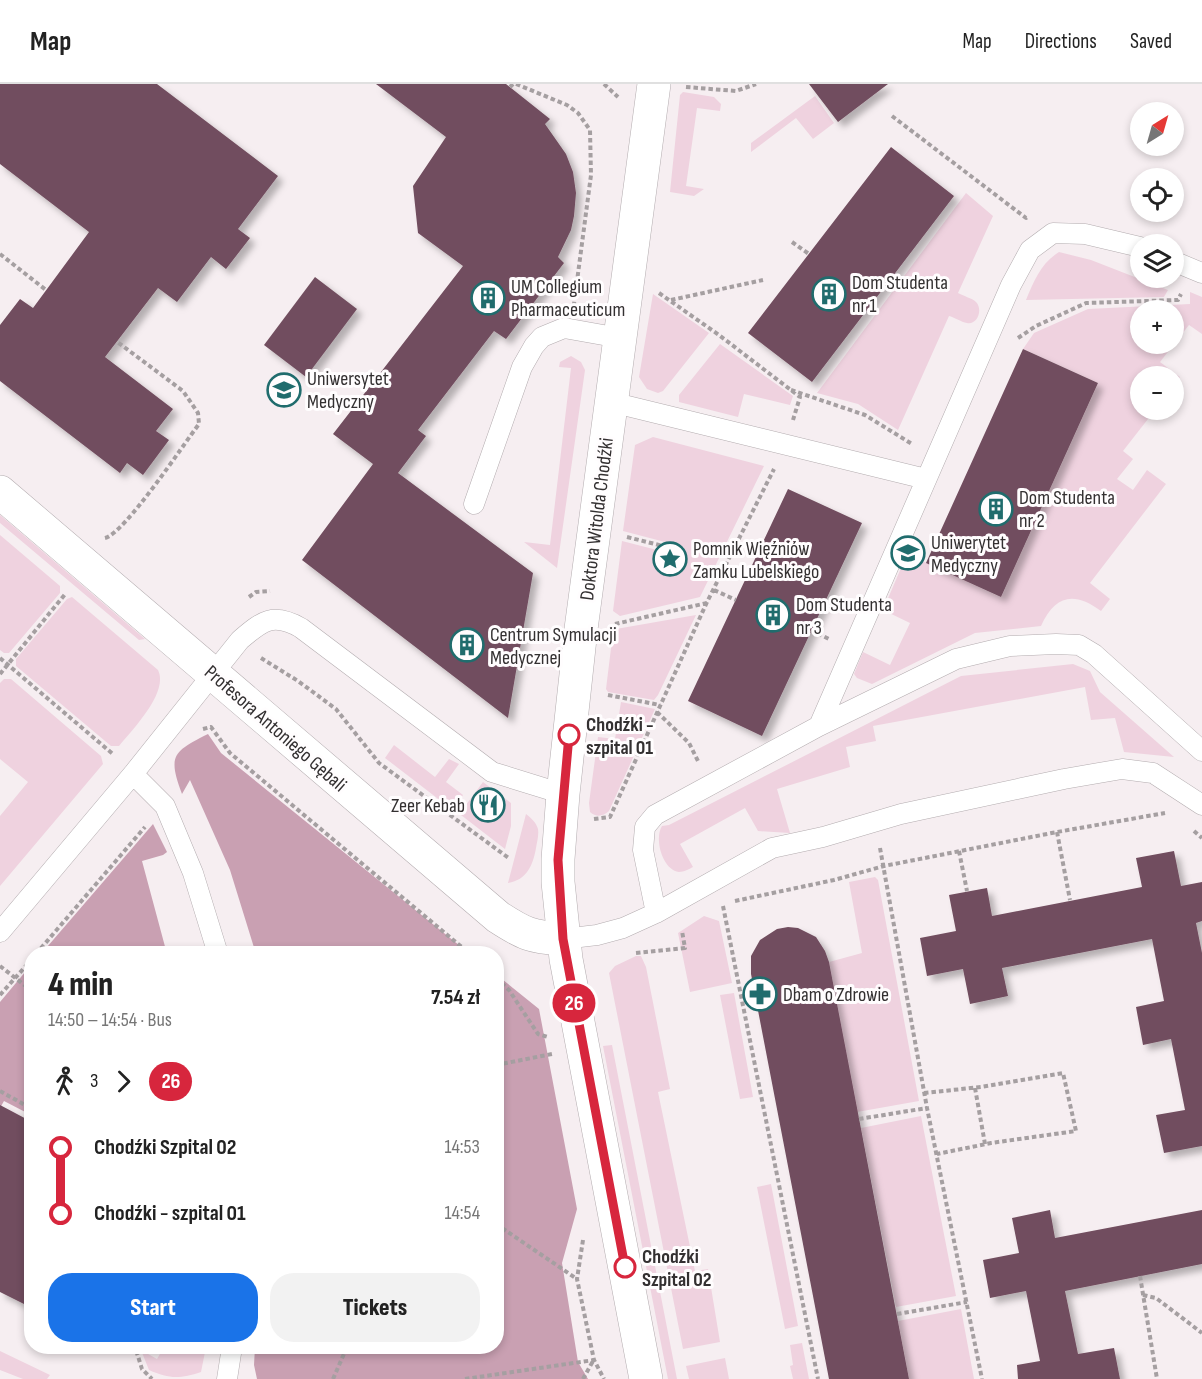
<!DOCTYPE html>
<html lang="en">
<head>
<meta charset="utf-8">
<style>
	:root { --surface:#fff; --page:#f2f2f2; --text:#222; --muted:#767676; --line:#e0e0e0; --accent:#1a73e8 }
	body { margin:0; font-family:"Sofia Sans Condensed",sans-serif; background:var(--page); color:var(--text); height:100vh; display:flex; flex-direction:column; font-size:22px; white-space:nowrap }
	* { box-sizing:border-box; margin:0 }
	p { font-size:20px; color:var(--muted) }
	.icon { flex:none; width:33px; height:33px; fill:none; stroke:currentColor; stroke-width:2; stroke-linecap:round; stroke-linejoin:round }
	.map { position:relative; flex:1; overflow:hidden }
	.side { position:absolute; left:24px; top:862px; width:480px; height:408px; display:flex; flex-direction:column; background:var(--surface); border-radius:24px; box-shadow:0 3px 9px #0003 }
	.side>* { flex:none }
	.badge { padding:0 12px; border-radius:20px; font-size:21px; line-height:39px }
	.needle { width:39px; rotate:37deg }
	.controls { position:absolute; left:1130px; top:18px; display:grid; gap:12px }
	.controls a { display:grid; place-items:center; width:54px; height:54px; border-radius:50%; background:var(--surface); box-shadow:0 3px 9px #0003; font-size:30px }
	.map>.badge { position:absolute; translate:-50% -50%; box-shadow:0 0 0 3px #fff }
	.legs { display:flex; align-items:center; gap:9px; height:66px; padding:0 24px; font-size:20px }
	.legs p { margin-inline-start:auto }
	.overview { display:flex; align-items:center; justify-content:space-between; height:102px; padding:0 24px }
	h1 { font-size:33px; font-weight:800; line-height:45px }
	.cta { display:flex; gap:12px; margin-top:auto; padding:12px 24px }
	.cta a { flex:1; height:69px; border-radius:24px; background:var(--accent); color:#fff; font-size:24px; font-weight:800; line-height:69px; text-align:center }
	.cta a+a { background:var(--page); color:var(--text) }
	ul { padding:0 24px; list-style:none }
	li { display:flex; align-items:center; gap:21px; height:66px; font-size:22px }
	li i { display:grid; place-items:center; width:9px; height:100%; margin:0 8px; background:currentColor }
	li i::after { content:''; width:15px; height:15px; margin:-8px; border:4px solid; border-radius:50%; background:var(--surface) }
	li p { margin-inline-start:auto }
	li:first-child i { background:linear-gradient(#0000 50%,currentColor 0) }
	li:last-child i { background:linear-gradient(currentColor 50%,#0000 0) }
	header { display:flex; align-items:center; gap:36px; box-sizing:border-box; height:84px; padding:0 30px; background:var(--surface); border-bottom:2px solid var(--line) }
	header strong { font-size:28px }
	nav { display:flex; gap:33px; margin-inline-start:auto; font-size:21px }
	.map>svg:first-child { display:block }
	.green { fill:#efd2df; fill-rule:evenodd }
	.forest { fill:#c9a0b2 }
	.building { fill:#714d5e; filter:url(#shadow) }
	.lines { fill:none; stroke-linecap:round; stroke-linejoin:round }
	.lane-casing { stroke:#b3acaf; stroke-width:21 }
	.street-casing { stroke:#b3acaf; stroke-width:34 }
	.secondary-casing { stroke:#b3acaf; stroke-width:34 }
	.path { stroke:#a59fa1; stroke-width:4; stroke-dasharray:4.5 3; stroke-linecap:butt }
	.lane { stroke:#fff; stroke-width:20 }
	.street { stroke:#fff; stroke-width:33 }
	.secondary { stroke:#fff; stroke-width:33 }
	.line-1-casing { stroke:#fff; stroke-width:14 }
	.line-1 { stroke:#d7263d; stroke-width:9 }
	.stop-1-dot { fill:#fff; stroke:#d7263d; stroke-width:3 }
	.labels { text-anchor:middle; stroke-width:6; stroke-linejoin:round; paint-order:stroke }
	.poi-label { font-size:20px; fill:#333031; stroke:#fffdfe; text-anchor:start }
	.street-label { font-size:20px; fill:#333031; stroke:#fffdfe }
	.stop-label { font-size:20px; font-weight:bold; fill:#333031; stroke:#fffdfe; text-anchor:start }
</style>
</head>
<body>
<header>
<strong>Map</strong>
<nav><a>Map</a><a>Directions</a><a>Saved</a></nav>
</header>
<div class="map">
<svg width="1202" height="1295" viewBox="0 0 1202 1295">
	<defs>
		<filter id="shadow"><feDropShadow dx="5.5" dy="5.5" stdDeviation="3" flood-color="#0004"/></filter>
	</defs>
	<rect width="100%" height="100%" fill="#f6eef1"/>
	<path class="green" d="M 683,8 L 714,13 L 721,20 L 720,27 L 697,24 L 686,102 L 704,105 L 694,112 L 670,108 L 680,11 Z
		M 815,12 L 834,39 L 813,55 L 796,34 L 751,68 L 751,59 Z
		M 966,109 L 993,132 L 958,209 C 963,212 972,214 976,218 C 983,225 978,241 967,239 C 961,238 954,233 949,232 L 898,346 L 858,320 L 817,309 Z
		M 1059,168 L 1091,176 L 1168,206 L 1164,213 L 1026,216 C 1034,197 1041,179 1059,168 Z
		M 1190,208 L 1202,213 L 1202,250 L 1189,241 L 1160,278 L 1180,293 L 1173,302 L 1173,292 L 1140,292 L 1140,326 L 1155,326 L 1123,367 L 1133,375 L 1117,395 L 1133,406 L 1147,386 L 1166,400 L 1090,499 L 1110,515 L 1101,527 C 1074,507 1055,511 1041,542 L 975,549 L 872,600 L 857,594 L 854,590 L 863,568 L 890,581 L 910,539 L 883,526 L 907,470 L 1001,513 L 1098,299 L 1023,265 L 1034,249 L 1088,225 L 1190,220 ZM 1140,226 L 1173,226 L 1173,260 L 1140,260 Z
		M 653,210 L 709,249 L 663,307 L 658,309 L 647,305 L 639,293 Z
		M 720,260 L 793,312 L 790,321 L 744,310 L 738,333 L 679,318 L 679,311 Z
		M 571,272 L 581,278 L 585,286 L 557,484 L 524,458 L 550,461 L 571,284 L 559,283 L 560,278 Z
		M 653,353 L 764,382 L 700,513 L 620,532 L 613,527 L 622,457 L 661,467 L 657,486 L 677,491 L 684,463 L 623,447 L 635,361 Z
		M 0,431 L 145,555 L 139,556 L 0,439 Z
		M 0,451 L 60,502 L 60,509 L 9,569 L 4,569 L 0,566 Z
		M 72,513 L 158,586 C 169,608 133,645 119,662 L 111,662 L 16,582 L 16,575 L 67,515 Z
		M 696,531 L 658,611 L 654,616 L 608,608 L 606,605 L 613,548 L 616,545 Z
		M 1073,580 L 1090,587 L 1100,608 L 1174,673 L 1124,668 L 1115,634 L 1091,636 L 1085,603 L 873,642 L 876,657 L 846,663 L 850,683 L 777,705 L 790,749 L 758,747 L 745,724 L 680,760 L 693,783 C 689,785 684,788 679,788 C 662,786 654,754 662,742 L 669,741 L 961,592 Z
		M 4,595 L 11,595 L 101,672 L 103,680 L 0,802 L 0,732 L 28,698 L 0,675 L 0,599 Z
		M 621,618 L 655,625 L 609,727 C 603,732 597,734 590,728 L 589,719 L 598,653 L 615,655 Z
		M 394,661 L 435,693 L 449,675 L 459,680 L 446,698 L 463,711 L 455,722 L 450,724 L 385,674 Z
		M 483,698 L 511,719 L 511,742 L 505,765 L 461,731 L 463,725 Z
		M 526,730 C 531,734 536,738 538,745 C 539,751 537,758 536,764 C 533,781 527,796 508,799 Z
		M 875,793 L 878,796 L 919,1017 L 857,1028 L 829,878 L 862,869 L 849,798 Z
		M 704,832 L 719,837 L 732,899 L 690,908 L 678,849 Z
		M 636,872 L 641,872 L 646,883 L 670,1005 L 658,1008 L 695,1187 L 708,1185 L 720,1258 L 683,1265 L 609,889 L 615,882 Z
		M 734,909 L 753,1013 L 740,1015 L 720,911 Z
		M 612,961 L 677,1295 L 668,1295 L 603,962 Z
		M 921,1032 L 956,1212 L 896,1223 L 861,1044 Z
		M 771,1100 L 798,1242 L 785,1245 L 757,1103 Z
		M 961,1225 L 974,1295 L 909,1295 L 898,1237 Z
		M 802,1259 L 809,1295 L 793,1295 L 790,1282 L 793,1281 L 790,1261 Z
		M 164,1263 L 206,1263 L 201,1288 C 180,1295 169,1295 149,1286 L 141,1266 L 157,1275 Z
		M 0,1267 L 50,1291 L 47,1295 L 23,1295 L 0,1286 Z
		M 725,1274 L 729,1295 L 689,1295 L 686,1282 Z"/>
	<path class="forest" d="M 208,650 L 221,669 L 470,870 L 256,870 L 230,786 L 190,696 L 182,710 C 168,672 172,668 208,650 Z
		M 153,740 L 167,768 L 163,771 L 142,777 L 167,870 L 41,870 Z
		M 31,881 L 31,1031 L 4,1017 L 0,1024 L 0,918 Z
		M 497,891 L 539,925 L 577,1125 L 562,1179 L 578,1278 L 588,1295 L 257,1295 L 254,1281 L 255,1263 L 496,1263 Z"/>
	<path class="building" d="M 0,0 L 157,0 L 278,92 L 238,145 L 250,154 L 226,185 L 211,173 L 177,218 L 158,204 L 105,273 L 173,325 L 156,347 L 169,356 L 143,391 L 127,379 L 120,389 L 0,297 L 0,241 L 20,215 L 33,224 L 89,148 L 0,80 Z
		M 376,0 L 506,0 L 550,35 L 545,40 L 566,70 L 573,88 L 576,109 L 574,132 L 571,146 L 558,173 L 564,179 L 506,255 L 494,247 L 418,346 L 426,352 L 398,389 L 533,489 L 508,634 L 302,476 L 373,380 L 333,350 L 463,182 L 418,149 L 413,102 L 446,53 Z
		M 809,0 L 888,0 L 838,38 Z
		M 891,63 L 954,112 L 812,298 L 748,249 Z
		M 315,193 L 357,225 L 306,293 L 264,261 Z
		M 1023,265 L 1098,299 L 1001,513 L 926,479 Z
		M 788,405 L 862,439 L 762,652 L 688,617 Z
		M 1174,767 L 1181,802 L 1202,798 L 1202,837 L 1196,839 L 1202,869 L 1202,1062 L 1164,1069 L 1156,1031 L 1185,1026 L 1171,955 L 1143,961 L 1136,923 L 1164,917 L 1152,855 L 1002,884 L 1008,912 L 970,920 L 963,885 L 927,892 L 920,854 L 956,847 L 949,811 L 987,804 L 992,832 L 1142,803 L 1136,774 Z
		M 788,843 L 798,844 L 816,853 L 825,867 L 829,878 L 909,1295 L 829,1295 L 751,890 L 751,872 L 760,856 L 777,845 Z
		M 0,1021 L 32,1038 L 32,1224 L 0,1208 Z
		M 1050,1126 L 1055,1154 L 1202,1126 L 1202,1180 L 1065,1207 L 1078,1270 L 1114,1264 L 1120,1295 L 1018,1295 L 1017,1281 L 1040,1277 L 1026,1207 L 990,1214 L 983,1176 L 1019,1169 L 1012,1134 Z"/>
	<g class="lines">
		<defs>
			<path id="lane" d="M 1140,163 L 1085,150 L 1053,149 L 1030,166 L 1011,201 L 819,642 L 956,575 L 1010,562 L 1056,560 L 1079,561 L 1094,570 L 1202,667
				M 1173,177 L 1202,189
				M 611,318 L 926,395
				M 474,420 L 522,283 L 534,262 L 542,253 L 564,244 L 620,254
				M 133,690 L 165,722 L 193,789 L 218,870
				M 656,829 L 643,766 L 645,743 L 655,731 L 819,642
				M 0,848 L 133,690 L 240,556 C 262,537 273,528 301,544 L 492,688 L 563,710
				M 563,855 L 597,851 L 623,844 L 656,829 L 772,764 L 823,753 L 901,730 L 1064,695 L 1122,685 L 1153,689 L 1202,721
				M 227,1295 L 232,1263"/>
			<path id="street" d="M 0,408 L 498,833 C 524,850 531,853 563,855"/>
			<path id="secondary" d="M 646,1295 L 566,875 L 558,798 L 558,775 L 563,710 L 581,545 L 654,0"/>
		</defs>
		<use href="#lane" class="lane-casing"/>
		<use href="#street" class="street-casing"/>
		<use href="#secondary" class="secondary-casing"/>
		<path class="path" d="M 516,0 L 567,21 L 578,29 L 590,46 L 591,91 L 574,220
			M 604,0 L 618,13
			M 510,3 L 513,0
			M 686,3 L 736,7 L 756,0
			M 892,32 L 1026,134 L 1028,133
			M 792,158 L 809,170
			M 0,170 L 46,206
			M 659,209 L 719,251 L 800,313 L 793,336
			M 671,216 L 763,196
			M 1018,254 L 1036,242 L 1086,219 L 1178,216 L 1181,210
			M 791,306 L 865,331 L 912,360
			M 627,453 L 679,466 L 675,485 L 663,481 L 667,463
			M 105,454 C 125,449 183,361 199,340 L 198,329 L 183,307 L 116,257
			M 714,506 L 736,516
			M 249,513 L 256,508 L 270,507
			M 615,540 L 707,519
			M 811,546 L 829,555
			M 0,574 L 114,671
			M 261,574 L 298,597 L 336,625 L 379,679 L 510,775
			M 0,590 L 66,509
			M 608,611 L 660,621
			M 657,628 L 689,659 L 699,679
			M 203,645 L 211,643 L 230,669 L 470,870
			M 594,735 L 610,733 L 707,518 L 774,385
			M 1194,747 L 1202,754
			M 1057,748 L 1070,816
			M 880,764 L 927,1024 L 982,1295
			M 959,767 L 967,807
			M 735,817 L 834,796 L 884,782 L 1057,748 L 1165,729
			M 723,822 L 818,1295
			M 636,869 L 685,864 L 682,847
			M 36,870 L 145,743
			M 0,882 L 32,907
			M 496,894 L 509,906 L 538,950 L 548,953
			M 0,911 L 32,875
			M 496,981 L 552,970
			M 975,1004 L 985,1060
			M 0,1007 L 32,1025
			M 924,1009 L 981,1003 L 1063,989 L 1076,1047 L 991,1059 L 937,1070
			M 859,1035 L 927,1024
			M 496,1140 L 577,1195
			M 583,1156 L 577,1195 L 594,1276 L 604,1295
			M 1140,1192 L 1157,1295
			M 1143,1211 L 1156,1214 L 1202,1249
			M 897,1230 L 967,1218
			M 130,1263 L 136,1266 L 142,1285 L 152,1295
			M 333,1295 L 347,1263
			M 465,1295 L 594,1276
			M 583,1295 L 593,1277"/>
		<use href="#lane" class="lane"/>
		<use href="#street" class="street"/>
		<use href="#secondary" class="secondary"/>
	</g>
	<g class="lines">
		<defs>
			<path id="line-1" d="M 569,651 L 558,776 L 563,855 L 625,1183"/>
		</defs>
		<use href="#line-1" class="line-1-casing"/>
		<use href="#line-1" class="line-1"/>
	</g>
	<defs>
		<symbol id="building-ring" viewBox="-11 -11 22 22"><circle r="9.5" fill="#fffdfe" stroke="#206c6d" stroke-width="1.5"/><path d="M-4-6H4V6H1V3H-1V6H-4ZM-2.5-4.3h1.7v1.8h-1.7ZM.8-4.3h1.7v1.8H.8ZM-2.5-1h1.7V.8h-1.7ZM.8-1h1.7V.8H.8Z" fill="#206c6d"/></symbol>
		<symbol id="university-ring" viewBox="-11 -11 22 22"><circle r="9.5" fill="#fffdfe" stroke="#206c6d" stroke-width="1.5"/><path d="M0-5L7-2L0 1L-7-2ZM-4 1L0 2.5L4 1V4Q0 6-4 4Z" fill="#206c6d"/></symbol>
		<symbol id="sight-ring" viewBox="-11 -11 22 22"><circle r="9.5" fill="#fffdfe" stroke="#206c6d" stroke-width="1.5"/><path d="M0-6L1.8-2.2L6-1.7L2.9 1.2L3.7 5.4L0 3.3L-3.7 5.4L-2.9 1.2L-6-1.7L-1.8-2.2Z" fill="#206c6d"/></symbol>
		<symbol id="restaurant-ring" viewBox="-11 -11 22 22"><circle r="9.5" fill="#fffdfe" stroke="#206c6d" stroke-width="1.5"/><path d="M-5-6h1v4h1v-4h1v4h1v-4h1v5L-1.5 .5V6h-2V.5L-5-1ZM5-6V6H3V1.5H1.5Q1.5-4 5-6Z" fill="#206c6d"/></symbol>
		<symbol id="pharmacy-ring" viewBox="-11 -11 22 22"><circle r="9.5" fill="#fffdfe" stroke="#206c6d" stroke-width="1.5"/><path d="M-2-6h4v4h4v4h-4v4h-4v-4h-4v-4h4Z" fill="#206c6d"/></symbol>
	</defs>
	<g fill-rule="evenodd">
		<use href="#building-ring" x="810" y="191" width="38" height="38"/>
		<use href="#building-ring" x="469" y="195" width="38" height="38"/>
		<use href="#university-ring" x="265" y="287" width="38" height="38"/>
		<use href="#building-ring" x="977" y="406" width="38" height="38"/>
		<use href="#university-ring" x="889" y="450" width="38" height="38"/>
		<use href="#sight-ring" x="651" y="456" width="38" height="38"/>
		<use href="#building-ring" x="754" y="512" width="38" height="38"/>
		<use href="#building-ring" x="448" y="542" width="38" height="38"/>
		<use href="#restaurant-ring" x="469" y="702" width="38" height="38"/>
		<use href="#pharmacy-ring" x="741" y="891" width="38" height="38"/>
	</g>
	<g class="stop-1-dot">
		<circle cx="569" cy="651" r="10"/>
		<circle cx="625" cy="1183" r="10"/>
	</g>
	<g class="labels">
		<g class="poi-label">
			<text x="852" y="205">Dom Studenta<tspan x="852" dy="23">nr 1</tspan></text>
			<text x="511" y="209">UM Collegium<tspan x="511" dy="23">Pharmaceuticum</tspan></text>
			<text x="307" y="301">Uniwersytet<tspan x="307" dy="23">Medyczny</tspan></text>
			<text x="1019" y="420">Dom Studenta<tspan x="1019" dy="23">nr 2</tspan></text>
			<text x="931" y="465">Uniwerytet<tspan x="931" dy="23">Medyczny</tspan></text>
			<text x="693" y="471">Pomnik Więźniów<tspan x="693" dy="23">Zamku Lubelskiego</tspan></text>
			<text x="796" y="527">Dom Studenta<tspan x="796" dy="23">nr 3</tspan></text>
			<text x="490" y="557">Centrum Symulacji<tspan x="490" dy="23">Medycznej</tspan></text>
			<text x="465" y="728" text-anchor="end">Zeer Kebab</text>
			<text x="783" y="917">Dbam o Zdrowie</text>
		</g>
		<g class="street-label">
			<text transform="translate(596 435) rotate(-83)" y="7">Doktora Witolda Chodźki</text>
			<text transform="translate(276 644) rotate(41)" y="7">Profesora Antoniego Gębali</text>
		</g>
		<g class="stop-label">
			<text x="586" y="647">Chodźki -<tspan x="586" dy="23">szpital 01</tspan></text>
			<text x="642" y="1179">Chodźki<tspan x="642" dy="23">Szpital 02</tspan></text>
		</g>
	</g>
</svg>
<div class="controls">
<a><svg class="needle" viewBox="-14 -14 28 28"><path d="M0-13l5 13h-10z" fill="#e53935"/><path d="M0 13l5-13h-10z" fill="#767676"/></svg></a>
<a><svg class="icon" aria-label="locate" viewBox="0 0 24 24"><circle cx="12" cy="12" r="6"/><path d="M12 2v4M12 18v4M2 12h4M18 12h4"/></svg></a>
<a><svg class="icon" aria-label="layers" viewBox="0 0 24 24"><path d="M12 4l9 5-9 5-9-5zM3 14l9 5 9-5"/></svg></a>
<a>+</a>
<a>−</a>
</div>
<b class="badge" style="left:574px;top:919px;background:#d7263d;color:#fff">26</b>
<section class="side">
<div class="overview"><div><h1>4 min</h1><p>14:50 – 14:54 · Bus</p></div><b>7.54 zł</b></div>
<div class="legs"><svg class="icon" aria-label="walk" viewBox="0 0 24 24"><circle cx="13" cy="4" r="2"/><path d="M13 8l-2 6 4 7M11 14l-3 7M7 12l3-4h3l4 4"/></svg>3<svg class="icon" aria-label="forward" viewBox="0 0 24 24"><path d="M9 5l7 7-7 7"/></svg><b class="badge" style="background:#d7263d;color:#fff">26</b></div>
<ul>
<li><i style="color:#d7263d"></i><b>Chodźki Szpital 02</b><p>14:53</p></li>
<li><i style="color:#d7263d"></i><b>Chodźki - szpital 01</b><p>14:54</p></li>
</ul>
<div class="cta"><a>Start</a><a>Tickets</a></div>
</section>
</div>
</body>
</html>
